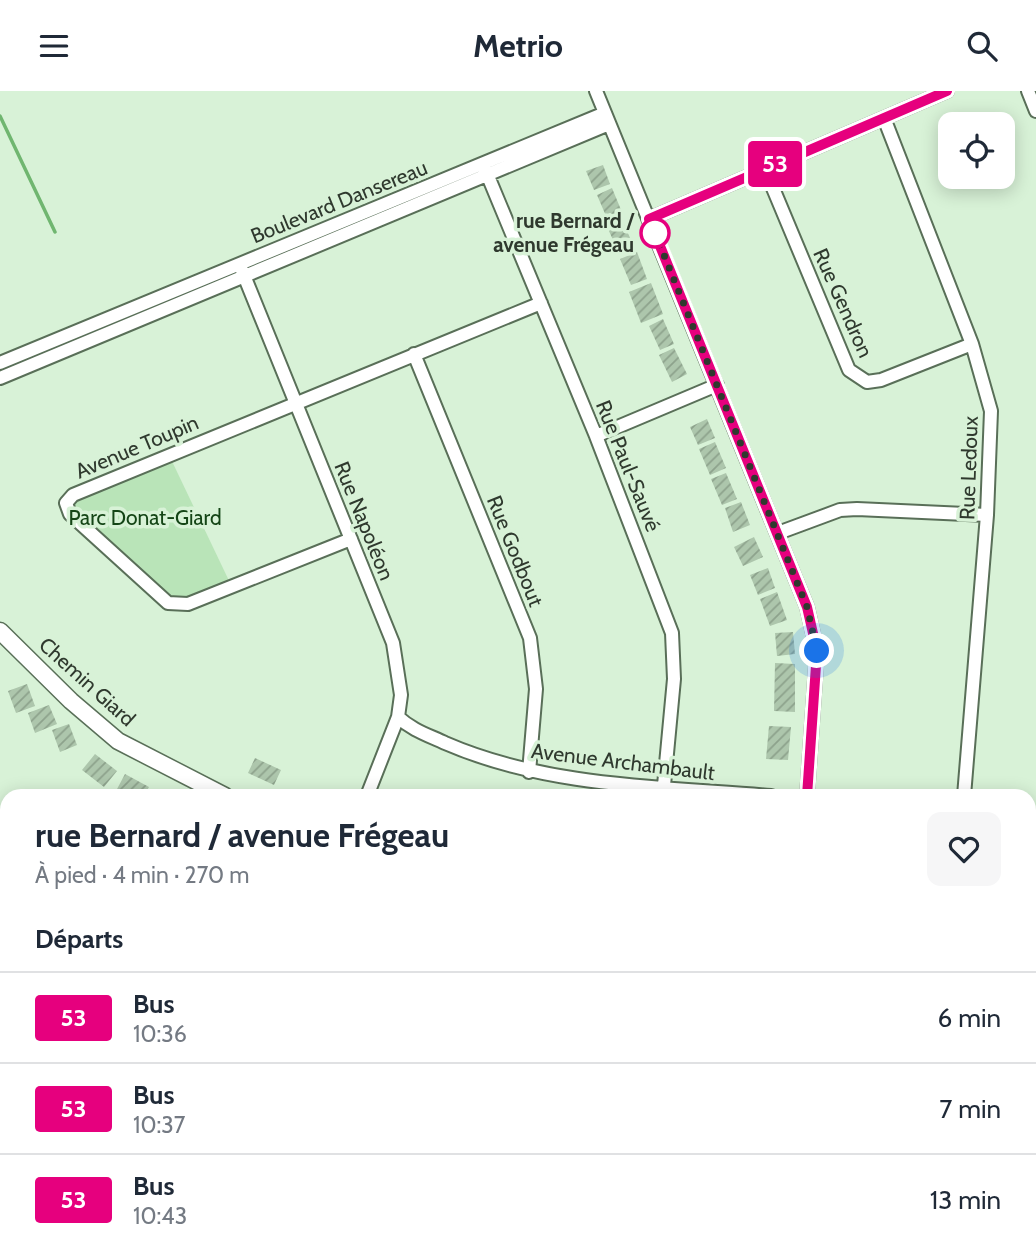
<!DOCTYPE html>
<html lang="fr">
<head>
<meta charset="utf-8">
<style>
	:root { --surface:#fff; --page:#f6f6f7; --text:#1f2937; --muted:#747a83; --line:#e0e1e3 }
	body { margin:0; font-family:Cabin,sans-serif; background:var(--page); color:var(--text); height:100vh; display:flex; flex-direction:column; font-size:26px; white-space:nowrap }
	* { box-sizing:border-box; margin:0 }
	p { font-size:23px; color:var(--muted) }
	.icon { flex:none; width:38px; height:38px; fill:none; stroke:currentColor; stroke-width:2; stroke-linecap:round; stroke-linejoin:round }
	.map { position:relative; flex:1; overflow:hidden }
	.drawer { position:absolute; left:0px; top:698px; width:1036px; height:471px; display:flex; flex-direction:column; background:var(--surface); border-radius:21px 21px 0 0; box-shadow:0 4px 18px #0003 }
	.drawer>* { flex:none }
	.badge { padding:0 14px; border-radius:5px; font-size:24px; line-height:46px }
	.fabs { position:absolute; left:938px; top:21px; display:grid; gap:14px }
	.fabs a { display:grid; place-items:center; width:77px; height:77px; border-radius:14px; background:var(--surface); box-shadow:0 4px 18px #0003; font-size:35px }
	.you { position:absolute; width:35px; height:35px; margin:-18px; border:5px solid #fff; border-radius:50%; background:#1a73e8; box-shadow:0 0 0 10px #1a73e833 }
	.map>.badge { position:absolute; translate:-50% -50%; box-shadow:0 0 0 4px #fff }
	h2 { padding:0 35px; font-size:26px; line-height:63px }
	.round { display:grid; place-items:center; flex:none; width:74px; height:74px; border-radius:14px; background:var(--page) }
	.overview { display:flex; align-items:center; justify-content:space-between; height:119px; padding:0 35px }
	h1 { font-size:33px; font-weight:700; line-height:52px }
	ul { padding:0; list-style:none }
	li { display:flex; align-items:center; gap:21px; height:91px; padding:0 35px; border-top:2px solid var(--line) }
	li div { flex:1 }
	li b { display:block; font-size:26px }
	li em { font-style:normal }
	li .badge { min-width:77px; font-weight:700; text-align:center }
	header { display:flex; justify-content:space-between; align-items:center; height:91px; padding:0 35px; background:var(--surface); font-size:32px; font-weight:700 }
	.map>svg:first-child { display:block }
	.park { fill:#b9e4b8 }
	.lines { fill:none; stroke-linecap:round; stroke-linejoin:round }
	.stream { stroke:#70b670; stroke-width:3.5 }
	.building { fill:url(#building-hatch) }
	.minor-casing { stroke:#596f58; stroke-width:16 }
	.tertiary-casing { stroke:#596f58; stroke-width:19 }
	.minor { stroke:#fff; stroke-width:12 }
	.tertiary { stroke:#fff; stroke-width:16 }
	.line-casing { stroke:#fff; stroke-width:16 }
	.line { stroke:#e6007e; stroke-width:10 }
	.walk { stroke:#2f392e; stroke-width:7; stroke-dasharray:0 12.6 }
	.stop-dot { fill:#fff; stroke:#e6007e; stroke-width:3.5 }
	.labels { text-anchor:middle; stroke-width:7; stroke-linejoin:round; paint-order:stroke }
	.street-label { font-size:21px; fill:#2f392e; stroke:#d8f2d7 }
	.stop-label { font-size:21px; font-weight:bold; fill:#2f392e; stroke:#d8f2d7; text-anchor:end }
	.park-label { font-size:21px; fill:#144516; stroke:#d8f2d7 }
</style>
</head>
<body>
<header><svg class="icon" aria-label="menu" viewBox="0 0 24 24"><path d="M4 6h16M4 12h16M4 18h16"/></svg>Metrio<svg class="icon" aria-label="search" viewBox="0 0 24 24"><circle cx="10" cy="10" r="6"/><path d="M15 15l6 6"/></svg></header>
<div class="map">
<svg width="1036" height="1168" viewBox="0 0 1036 1168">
	<defs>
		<pattern id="building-hatch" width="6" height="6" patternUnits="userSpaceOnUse" patternTransform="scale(1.75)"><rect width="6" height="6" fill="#adc6ac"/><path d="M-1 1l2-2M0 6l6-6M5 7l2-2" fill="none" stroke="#8da28c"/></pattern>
	</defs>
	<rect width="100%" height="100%" fill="#d8f2d7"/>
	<path class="park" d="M 169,364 L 232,496 L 168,512 L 70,423 L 73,404 Z"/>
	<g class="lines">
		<path class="stream" d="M 0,25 L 55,141"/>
	</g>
	<path class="building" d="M 603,74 L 610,93 L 594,99 L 586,80 Z
		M 612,97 L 624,126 L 609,132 L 597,104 Z
		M 623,131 L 635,158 L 620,164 L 608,138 Z
		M 637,161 L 647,188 L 631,194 L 620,168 Z
		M 651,192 L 663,223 L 641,232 L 629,201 Z
		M 663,228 L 674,253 L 660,259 L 649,235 Z
		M 674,257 L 687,283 L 672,291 L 659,264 Z
		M 707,328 L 715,347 L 698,354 L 690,336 Z
		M 715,351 L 726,377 L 710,384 L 699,358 Z
		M 726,382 L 737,408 L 722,414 L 711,388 Z
		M 741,411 L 750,434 L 733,441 L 725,417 Z
		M 754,446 L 763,466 L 743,475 L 734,456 Z
		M 768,477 L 775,497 L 758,504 L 750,484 Z
		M 777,501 L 787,529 L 770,535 L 760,508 Z
		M 793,541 L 795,563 L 777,565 L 775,542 Z
		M 775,572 L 795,573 L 795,621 L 774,620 Z
		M 27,593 L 35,615 L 16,622 L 8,600 Z
		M 49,614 L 57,633 L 35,642 L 28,622 Z
		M 69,633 L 77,654 L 60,661 L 52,639 Z
		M 769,635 L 791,636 L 788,669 L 766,668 Z
		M 95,663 L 117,680 L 104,696 L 82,679 Z
		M 255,667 L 281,679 L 274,694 L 248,682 Z
		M 125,683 L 149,696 L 144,705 L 126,705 L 116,700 Z
		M 503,1162 L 531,1162 L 530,1168 L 503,1168 Z
		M 575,1162 L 602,1162 L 602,1168 L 575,1166 Z
		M 654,1162 L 677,1162 L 677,1168 L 654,1168 Z"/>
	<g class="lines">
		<defs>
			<path id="minor" d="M 596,0 L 807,516 L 817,560 L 807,705
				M 1028,0 L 1036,20
				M 884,27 L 972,253 L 991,320 L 987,424 L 964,705
				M 483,73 L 596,345 L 672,542 L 674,588 L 663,705
				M 765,78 L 849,279 L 867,291 L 881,289 L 972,253
				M 649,128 L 947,0
				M 241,177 L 393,552 L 401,604 L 398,626 L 367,705
				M 414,263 L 530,547 L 536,598 L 529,681
				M 0,272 L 605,22
				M 0,287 L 609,33
				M 596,345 L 717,294
				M 778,442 L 840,419 L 857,418 L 987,424
				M 351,448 L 188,513 L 168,512 L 70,423 L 66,412 L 73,404 L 541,212
				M 398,626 C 412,639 428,644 445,652 C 546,696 662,696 771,705
				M 1029,726 L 1036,727
				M 0,790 L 7,788
				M 0,947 L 7,946
				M 0,1100 L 7,1097
				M 190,1162 L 190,1168
				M 334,1162 L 334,1168
				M 0,1168 L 11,1162
				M 626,1168 L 627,1162
				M 767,1168 L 768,1162
				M 926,1168 L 927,1162"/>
			<path id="tertiary" d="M 0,540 L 71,610 L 118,650 L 225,705
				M 1029,982 L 1036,984
				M 473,1162 L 473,1168"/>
		</defs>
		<use href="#minor" class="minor-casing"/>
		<use href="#tertiary" class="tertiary-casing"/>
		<use href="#minor" class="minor"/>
		<use href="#tertiary" class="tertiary"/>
	</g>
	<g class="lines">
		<defs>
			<path id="line" d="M 807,705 L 817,560 L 807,516 L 649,128 L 947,0"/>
		</defs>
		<use href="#line" class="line-casing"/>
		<use href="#line" class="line"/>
		<path class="walk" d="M 655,142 L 807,516 L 817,560"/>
	</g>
	<circle class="stop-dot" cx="655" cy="142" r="14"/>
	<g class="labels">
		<g class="street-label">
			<text transform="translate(339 111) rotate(-22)" y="7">Boulevard Dansereau</text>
			<text transform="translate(843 212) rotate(66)" y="7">Rue Gendron</text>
			<text transform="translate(137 356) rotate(-23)" y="7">Avenue Toupin</text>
			<text transform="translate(628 375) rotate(68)" y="7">Rue Paul-Sauvé</text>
			<text transform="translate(969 377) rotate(-88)" y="7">Rue Ledoux</text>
			<text transform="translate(364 430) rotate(68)" y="7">Rue Napoléon</text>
			<text transform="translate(515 460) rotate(68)" y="7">Rue Godbout</text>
			<text transform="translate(87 591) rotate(42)" y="7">Chemin Giard</text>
			<text transform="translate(623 671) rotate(7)" y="7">Avenue Archambault</text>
		</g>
		<g class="stop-label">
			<text x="634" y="137">rue Bernard /<tspan x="634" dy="24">avenue Frégeau</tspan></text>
		</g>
		<g class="park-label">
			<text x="145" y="434">Parc Donat-Giard</text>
		</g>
	</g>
</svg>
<div class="fabs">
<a><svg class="icon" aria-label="locate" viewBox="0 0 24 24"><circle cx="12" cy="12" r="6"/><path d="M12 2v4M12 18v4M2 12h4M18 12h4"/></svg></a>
</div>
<div class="you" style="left:817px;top:560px"></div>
<b class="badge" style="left:775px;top:73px;background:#e6007e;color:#fff">53</b>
<section class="drawer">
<div class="overview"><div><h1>rue Bernard / avenue Frégeau</h1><p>À pied · 4 min · 270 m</p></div><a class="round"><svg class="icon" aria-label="heart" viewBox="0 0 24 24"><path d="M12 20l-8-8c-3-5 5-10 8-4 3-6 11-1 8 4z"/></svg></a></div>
<h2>Départs</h2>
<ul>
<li><span class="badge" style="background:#e6007e;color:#fff">53</span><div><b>Bus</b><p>10:36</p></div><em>6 min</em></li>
<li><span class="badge" style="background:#e6007e;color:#fff">53</span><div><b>Bus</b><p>10:37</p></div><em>7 min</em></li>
<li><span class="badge" style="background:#e6007e;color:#fff">53</span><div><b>Bus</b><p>10:43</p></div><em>13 min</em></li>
</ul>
</section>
</div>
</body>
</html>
